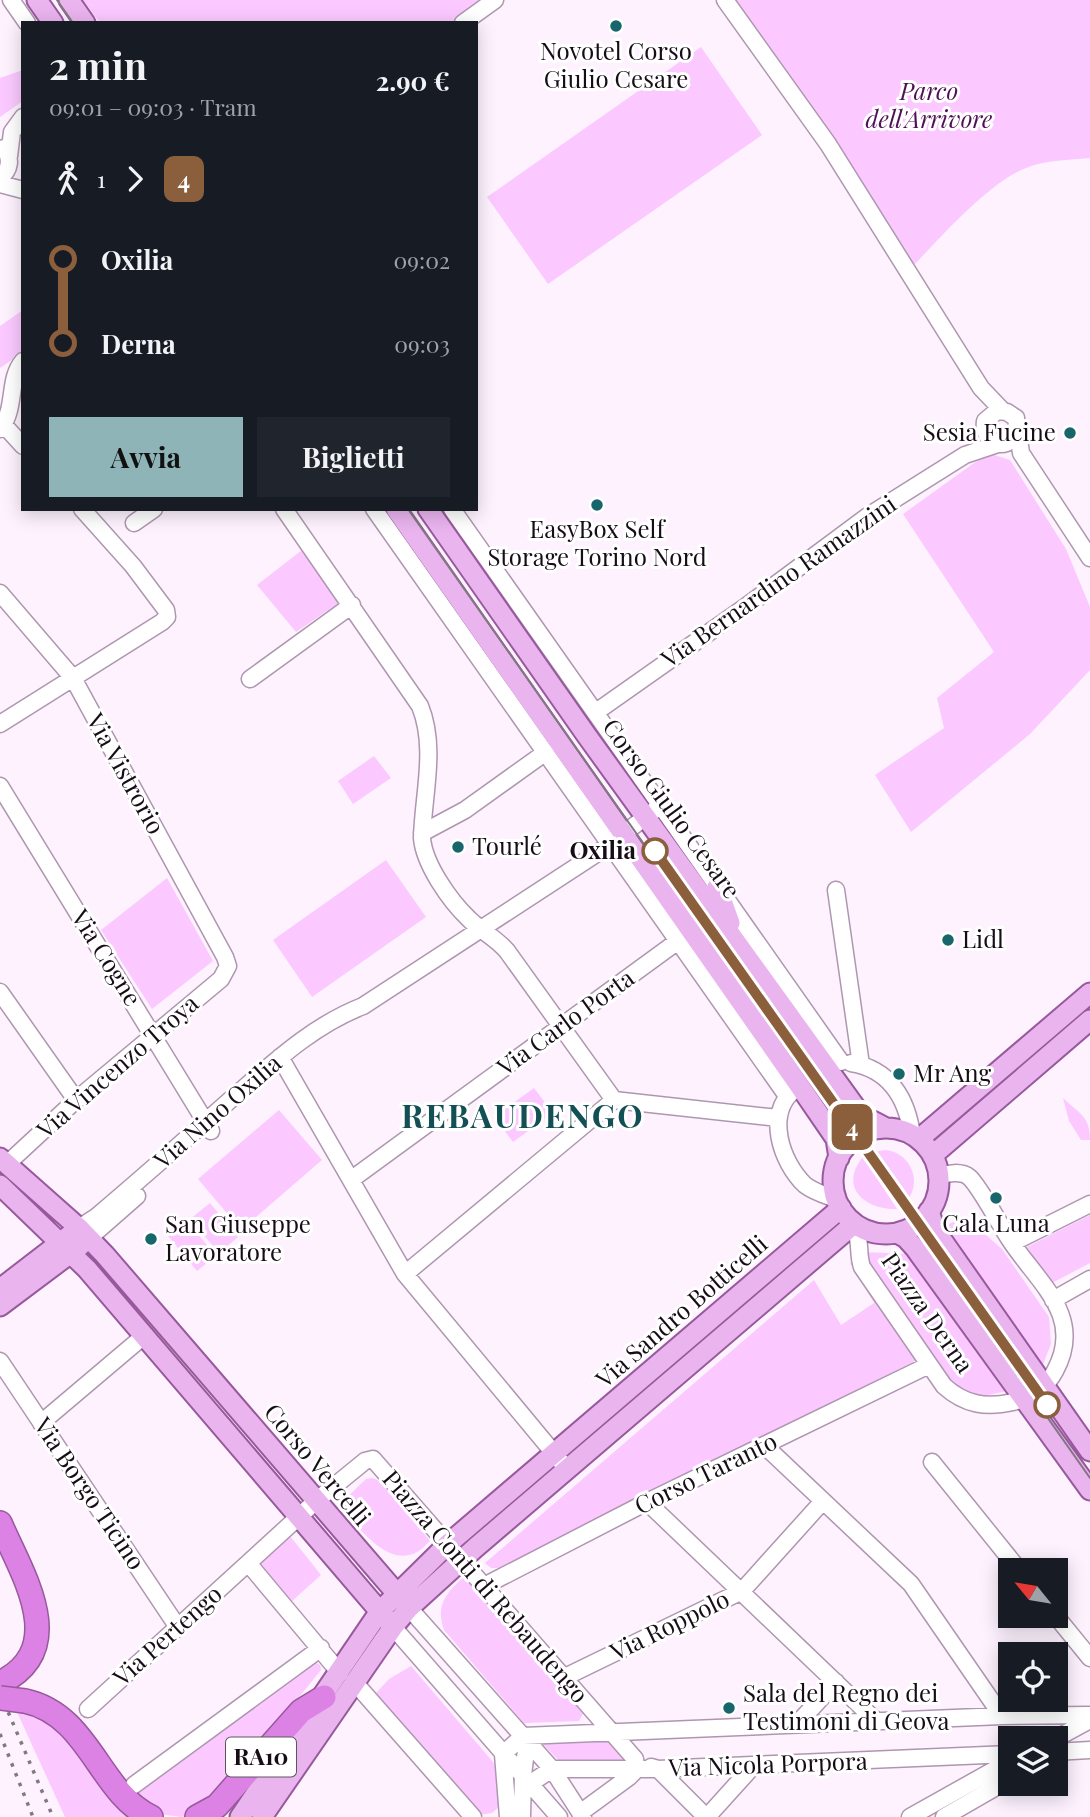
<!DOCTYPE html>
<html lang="it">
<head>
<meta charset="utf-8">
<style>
	:root { --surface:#171b24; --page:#20242c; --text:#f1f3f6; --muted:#9ea1a6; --accent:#8fb4b8 }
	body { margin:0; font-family:"Playfair Display",serif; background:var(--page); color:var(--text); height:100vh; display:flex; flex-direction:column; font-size:26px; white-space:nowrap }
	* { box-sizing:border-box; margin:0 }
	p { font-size:23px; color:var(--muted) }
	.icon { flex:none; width:38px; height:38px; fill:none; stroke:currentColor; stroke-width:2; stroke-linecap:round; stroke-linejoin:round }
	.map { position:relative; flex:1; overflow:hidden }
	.side { position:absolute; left:21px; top:21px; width:457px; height:490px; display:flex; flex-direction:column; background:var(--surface); border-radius:0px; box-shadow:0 4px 18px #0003 }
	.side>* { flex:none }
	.badge { padding:0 14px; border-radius:10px; font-size:24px; line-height:46px }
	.needle { width:46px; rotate:300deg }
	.buttons { position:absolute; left:998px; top:1558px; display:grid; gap:14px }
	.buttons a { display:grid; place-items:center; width:70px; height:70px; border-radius:0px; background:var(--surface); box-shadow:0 4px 18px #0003; font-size:35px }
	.map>.badge { position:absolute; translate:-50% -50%; box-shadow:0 0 0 4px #fff }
	.legs { display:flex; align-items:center; gap:10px; height:77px; padding:0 28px; font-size:23px }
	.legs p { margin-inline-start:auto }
	.head { display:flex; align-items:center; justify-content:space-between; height:119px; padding:0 28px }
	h1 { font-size:38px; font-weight:700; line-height:52px }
	.button { display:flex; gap:14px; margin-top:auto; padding:14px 28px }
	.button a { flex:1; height:80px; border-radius:0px; background:var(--accent); color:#111; font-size:28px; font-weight:700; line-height:80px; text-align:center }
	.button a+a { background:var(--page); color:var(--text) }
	ul { padding:0 28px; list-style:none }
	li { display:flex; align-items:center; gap:24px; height:84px; font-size:26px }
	li i { display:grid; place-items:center; width:10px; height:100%; margin:0 9px; background:currentColor }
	li i::after { content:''; width:18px; height:18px; margin:-9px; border:5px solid; border-radius:50%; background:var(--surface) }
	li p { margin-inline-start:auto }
	li:first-child i { background:linear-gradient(#0000 50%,currentColor 0) }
	li:last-child i { background:linear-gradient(currentColor 50%,#0000 0) }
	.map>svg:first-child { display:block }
	.green { fill:#fbc9ff }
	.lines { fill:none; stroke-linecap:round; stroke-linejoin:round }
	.minor-casing { stroke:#af96b0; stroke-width:19 }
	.major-casing { stroke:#97599c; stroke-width:23 }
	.highway-casing { stroke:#97599c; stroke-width:26 }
	.minor { stroke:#fff; stroke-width:16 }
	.major { stroke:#eab4ef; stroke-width:19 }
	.highway { stroke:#dc82e4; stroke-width:23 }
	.tram { stroke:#827883; stroke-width:2 }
	.rail { stroke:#827883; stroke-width:3.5; stroke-dasharray:3.5 7; stroke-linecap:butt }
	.highway-bridge-casing { stroke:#97599c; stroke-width:26; stroke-linecap:butt }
	.highway-bridge { stroke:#dc82e4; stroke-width:23 }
	.line-1-casing { stroke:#fff; stroke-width:16 }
	.line-1 { stroke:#8b5e3c; stroke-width:10 }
	.poi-dot { fill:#18666c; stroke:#fff; stroke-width:2.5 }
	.stop-1-dot { fill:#fff; stroke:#8b5e3c; stroke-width:3.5 }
	.labels { text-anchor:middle; stroke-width:6; stroke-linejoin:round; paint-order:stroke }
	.shield { fill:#fff; stroke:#5c565c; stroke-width:2 }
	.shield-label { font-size:23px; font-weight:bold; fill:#160d16 }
	.poi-label { font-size:24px; fill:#160d16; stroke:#fff; text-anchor:start }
	.park-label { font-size:24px; font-style:italic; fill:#4f1055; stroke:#fff }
	.street-label { font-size:24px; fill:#160d16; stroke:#fff }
	.stop-label { font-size:24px; font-weight:bold; fill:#160d16; stroke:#fff; text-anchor:end }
	.district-label { font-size:32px; font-weight:bold; letter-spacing:2px; fill:#135055; stroke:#fff }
</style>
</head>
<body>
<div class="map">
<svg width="1090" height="1817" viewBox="0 0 1090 1817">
	<rect width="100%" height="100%" fill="#fdf2fe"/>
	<path class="green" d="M 83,0 L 493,0 L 460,23 L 100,23 Z
		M 725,0 L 1090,0 L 1090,158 C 1069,160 1046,160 1026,168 C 987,183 938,241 908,271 Z
		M 701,47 L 762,135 L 548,284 L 487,197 Z
		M 23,70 L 23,101 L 0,117 L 0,78 Z
		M 23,310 L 23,352 L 0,368 L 0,326 Z
		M 988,453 L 1010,460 L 1066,549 L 1090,607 L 1090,670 L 1030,734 L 911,832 L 875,775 L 944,728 L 937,698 L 994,652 L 903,514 Z
		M 302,550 L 340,602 L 296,632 L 257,585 Z
		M 374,756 L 391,778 L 353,804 L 338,781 Z
		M 386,860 L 426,917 L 312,997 L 273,940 Z
		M 167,878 L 213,961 L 152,1009 L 101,930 Z
		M 534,1088 L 553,1113 L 513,1142 L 494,1117 Z
		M 1063,1098 C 1079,1114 1090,1115 1090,1140 L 1081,1140 L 1069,1121 Z
		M 279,1110 L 322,1160 L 241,1230 L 198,1179 Z
		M 885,1150 C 910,1152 923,1181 907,1201 L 873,1152 Z
		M 863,1157 L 897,1209 C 865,1210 838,1187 863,1157 Z
		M 210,1203 L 238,1237 L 219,1253 L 190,1219 Z
		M 1090,1215 L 1090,1263 L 1052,1283 L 1027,1247 Z
		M 187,1221 L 216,1256 L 197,1271 L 168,1236 Z
		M 976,1221 L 985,1234 L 1002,1249 L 1049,1317 L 1051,1344 L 1042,1367 L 1007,1391 L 980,1397 L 961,1395 L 923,1357 L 499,1568 L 491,1568 L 485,1563 L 814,1280 L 841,1325 L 874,1303 L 850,1263 L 863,1252 L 911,1254 L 944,1227 L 953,1222 Z
		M 372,1478 L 381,1481 L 430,1541 C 426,1544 422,1550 417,1552 C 387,1568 360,1528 343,1510 L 340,1504 L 366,1479 Z
		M 290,1536 L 321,1575 L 291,1602 L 259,1564 Z
		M 468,1573 L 585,1710 L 579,1721 L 524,1723 L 444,1630 C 434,1602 450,1590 468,1573 Z
		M 315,1662 L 320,1665 L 321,1670 L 213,1803 L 182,1817 L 158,1814 L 129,1796 L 304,1666 Z
		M 411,1666 L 493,1762 L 498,1773 L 501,1805 L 492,1813 L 479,1815 L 375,1694 L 389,1679 Z
		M 16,1710 L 55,1721 L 134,1817 L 65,1817 Z
		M 607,1739 L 625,1760 L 564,1766 L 542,1743 Z"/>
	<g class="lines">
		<defs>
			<path id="minor" d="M 11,0 L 27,23
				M 725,0 L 828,144 L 981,388 L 1002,410
				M 463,23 L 495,0
				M 9,156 L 12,132 L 23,117
				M 0,178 C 10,170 12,159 4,148
				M 0,184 L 23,190
				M 4,425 L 23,446
				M 0,429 C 17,408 7,380 23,361
				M 1017,434 C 1005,453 982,443 985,421 L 997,411 L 1007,412 L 1016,418 L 1021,453 L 1090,558
				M 284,509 L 420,706 C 437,748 423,795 422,838 C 424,864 450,901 469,919 C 481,931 496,938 507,951 L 614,1100
				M 374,509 L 787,1096
				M 452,509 L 841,1062
				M 134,523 L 154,509
				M 0,593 L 73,678 L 225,957 L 228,966 L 221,979 L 76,1100 L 7,1164
				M 250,679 L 352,605
				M 596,712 L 748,605 L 868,516 L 965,455 L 998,444
				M 0,724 L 162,622 L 167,617 L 166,610 L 133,566 L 82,509
				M 0,786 L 211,1131
				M 422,833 L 465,810 L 546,752
				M 836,890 L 861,1065
				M 0,992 L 76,1100
				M 280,1057 L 405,1274 L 567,1469
				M 851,1063 C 890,1069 907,1099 912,1135
				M 794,1090 C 765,1114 781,1162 805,1185 C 814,1192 825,1195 836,1199
				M 614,1100 L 778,1118
				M 352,1179 L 678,941
				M 854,1224 C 862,1243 857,1253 862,1267 L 944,1386 C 965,1405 986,1408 1013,1402 C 1031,1398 1046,1388 1055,1371 C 1085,1316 1038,1283 1010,1240 C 1001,1227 979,1185 969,1177 C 962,1171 947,1173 938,1176
				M 79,1228 L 96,1217 C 141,1179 185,1140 229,1101 C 270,1066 311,1026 363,1006 L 602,850 L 660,806
				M 89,1238 L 137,1196
				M 1012,1243 L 1090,1204
				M 405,1274 L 614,1100
				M 1053,1300 L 1090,1279
				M 0,1361 L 177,1626
				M 41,1423 L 145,1335
				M 765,1446 L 911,1584 L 1002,1716
				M 932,1462 L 1019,1570
				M 647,1502 L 875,1720
				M 248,1563 L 340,1673
				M 484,1586 L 647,1502 L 929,1365
				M 409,1608 L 552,1769 L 583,1817
				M 1055,1615 L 1090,1658
				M 393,1627 L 559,1817
				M 565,1677 L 742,1591 L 823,1501
				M 356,1684 L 473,1817
				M 88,1709 L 316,1501 L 365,1461 L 373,1459 L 635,1759 L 636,1770 L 629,1777 L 580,1813
				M 797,1724 L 836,1682
				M 1055,1739 L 1090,1720
				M 1055,1752 L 1090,1750
				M 503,1754 L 523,1736 L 1002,1716 L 1090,1715
				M 503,1754 L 508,1817
				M 651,1767 L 658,1769 L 706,1817
				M 531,1783 L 552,1769 L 658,1769 L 1010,1754
				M 134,1785 L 321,1648
				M 522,1817 L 523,1775 L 527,1742
				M 707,1817 L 754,1765
				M 910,1817 L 1010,1761
				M 944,1817 L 1010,1779"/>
			<path id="major" d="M 37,0 L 53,23
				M 69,0 L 85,23
				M 396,509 L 799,1085 L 836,1139 L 839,1158
				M 428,509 L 587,736 L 861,1115 L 884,1127
				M 717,887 L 730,923
				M833 1181a53 53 0 1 1 106 0a53 53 0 1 1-106 0Z
				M 919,1139 L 1090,993
				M 933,1155 L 1090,1020
				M 0,1158 L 79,1228 L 105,1255 L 404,1602
				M 0,1185 L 87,1269 L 388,1621
				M 929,1211 L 935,1230 L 1090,1451
				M 897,1233 L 906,1238 L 915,1248 L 1090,1490
				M 0,1289 L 70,1235
				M 0,1306 L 80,1246
				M 240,1817 L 380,1611 L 448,1544 L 841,1208
				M 262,1817 L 393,1627 L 409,1608 L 475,1548 L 854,1224"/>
			<path id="highway" d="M 0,1523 C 22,1574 71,1648 0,1683
				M 25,1701 C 90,1715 99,1793 151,1817
				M 197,1817 L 217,1806 L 301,1711 L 324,1697"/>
		</defs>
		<use href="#minor" class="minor-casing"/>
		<use href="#major" class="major-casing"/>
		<use href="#highway" class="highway-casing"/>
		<use href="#minor" class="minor"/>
		<use href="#major" class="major"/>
		<use href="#highway" class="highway"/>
		<path class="tram" d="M 57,0 L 73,23
			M 408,509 L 1090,1478"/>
		<path class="rail" d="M 0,1693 L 53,1817
			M 0,1734 L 33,1817"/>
		<defs>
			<path id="highway-bridge" d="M 0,1698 L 25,1701"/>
		</defs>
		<use href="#highway-bridge" class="highway-bridge-casing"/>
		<use href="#highway-bridge" class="highway-bridge"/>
	</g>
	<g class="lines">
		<defs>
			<path id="line-1" d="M 655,851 L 1047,1405"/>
		</defs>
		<use href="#line-1" class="line-1-casing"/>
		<use href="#line-1" class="line-1"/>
	</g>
	<g class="poi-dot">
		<circle cx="616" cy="26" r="7"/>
		<circle cx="1070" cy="433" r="7"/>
		<circle cx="597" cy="505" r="7"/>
		<circle cx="458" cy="847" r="7"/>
		<circle cx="948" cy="940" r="7"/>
		<circle cx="899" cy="1074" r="7"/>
		<circle cx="996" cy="1198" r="7"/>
		<circle cx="151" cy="1239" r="7"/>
		<circle cx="729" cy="1708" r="7"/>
	</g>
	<g class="stop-1-dot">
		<circle cx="655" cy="851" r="12"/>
		<circle cx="1047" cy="1405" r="12"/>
	</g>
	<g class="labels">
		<rect class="shield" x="226" y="1737.5" width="70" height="39" rx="5"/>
		<g class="shield-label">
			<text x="261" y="1765">RA10</text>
		</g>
		<g class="poi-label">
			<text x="616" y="60" text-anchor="middle">Novotel Corso<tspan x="616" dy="28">Giulio Cesare</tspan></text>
			<text x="1056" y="441" text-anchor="end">Sesia Fucine</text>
			<text x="597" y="538" text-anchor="middle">EasyBox Self<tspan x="597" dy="28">Storage Torino Nord</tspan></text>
			<text x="472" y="855">Tourlé</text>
			<text x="962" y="948">Lidl</text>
			<text x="913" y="1082">Mr Ang</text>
			<text x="996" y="1232" text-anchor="middle">Cala Luna</text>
			<text x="165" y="1233">San Giuseppe<tspan x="165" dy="28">Lavoratore</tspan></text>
			<text x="743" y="1702">Sala del Regno dei<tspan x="743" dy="28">Testimoni di Geova</tspan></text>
		</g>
		<g class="park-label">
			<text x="929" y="100">Parco<tspan x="929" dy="28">dell'Arrivore</tspan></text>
		</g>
		<g class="street-label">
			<text transform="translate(779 582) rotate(-35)" y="8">Via Bernardino Ramazzini</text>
			<text transform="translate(125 774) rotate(61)" y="8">Via Vistrorio</text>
			<text transform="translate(671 809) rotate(54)" y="8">Corso Giulio Cesare</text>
			<text transform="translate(106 958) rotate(58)" y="8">Via Cogne</text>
			<text transform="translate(566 1023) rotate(-36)" y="8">Via Carlo Porta</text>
			<text transform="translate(118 1067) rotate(-41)" y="8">Via Vincenzo Troya</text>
			<text transform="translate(218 1112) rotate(-41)" y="8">Via Nino Oxilia</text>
			<text transform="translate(682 1312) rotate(-41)" y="8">Via Sandro Botticelli</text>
			<text transform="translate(927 1313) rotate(55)" y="8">Piazza Derna</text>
			<text transform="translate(317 1465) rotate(50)" y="8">Corso Vercelli</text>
			<text transform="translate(706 1474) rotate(-26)" y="8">Corso Taranto</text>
			<text transform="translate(89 1494) rotate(56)" y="8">Via Borgo Ticino</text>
			<text transform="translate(485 1587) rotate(49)" y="8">Piazza Conti di Rebaudengo</text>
			<text transform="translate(670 1626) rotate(-26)" y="8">Via Roppolo</text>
			<text transform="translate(168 1636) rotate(-42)" y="8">Via Pertengo</text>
			<text transform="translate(768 1765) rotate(-2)" y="8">Via Nicola Porpora</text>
		</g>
		<g class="stop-label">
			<text x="636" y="859">Oxilia</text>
		</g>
		<g class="district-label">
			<text x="523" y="1128">REBAUDENGO</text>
		</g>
	</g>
</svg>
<div class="buttons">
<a><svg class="needle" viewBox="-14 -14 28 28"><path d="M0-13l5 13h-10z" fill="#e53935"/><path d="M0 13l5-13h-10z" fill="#9ea1a6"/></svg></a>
<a><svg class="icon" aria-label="locate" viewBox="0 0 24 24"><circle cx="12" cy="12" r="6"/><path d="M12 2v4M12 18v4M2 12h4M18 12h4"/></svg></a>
<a><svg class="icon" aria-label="layers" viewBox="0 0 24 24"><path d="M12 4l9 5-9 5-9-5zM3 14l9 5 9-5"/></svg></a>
</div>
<b class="badge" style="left:852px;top:1127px;background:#8b5e3c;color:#fff">4</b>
<section class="side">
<div class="head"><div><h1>2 min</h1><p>09:01 – 09:03 · Tram</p></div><b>2.90 €</b></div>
<div class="legs"><svg class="icon" aria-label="walk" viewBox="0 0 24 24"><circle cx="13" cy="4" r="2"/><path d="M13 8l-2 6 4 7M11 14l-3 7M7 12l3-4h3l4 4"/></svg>1<svg class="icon" aria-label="forward" viewBox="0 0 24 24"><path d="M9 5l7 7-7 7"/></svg><b class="badge" style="background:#8b5e3c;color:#fff">4</b></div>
<ul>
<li><i style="color:#8b5e3c"></i><b>Oxilia</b><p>09:02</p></li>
<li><i style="color:#8b5e3c"></i><b>Derna</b><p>09:03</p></li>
</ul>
<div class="button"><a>Avvia</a><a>Biglietti</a></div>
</section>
</div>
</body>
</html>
